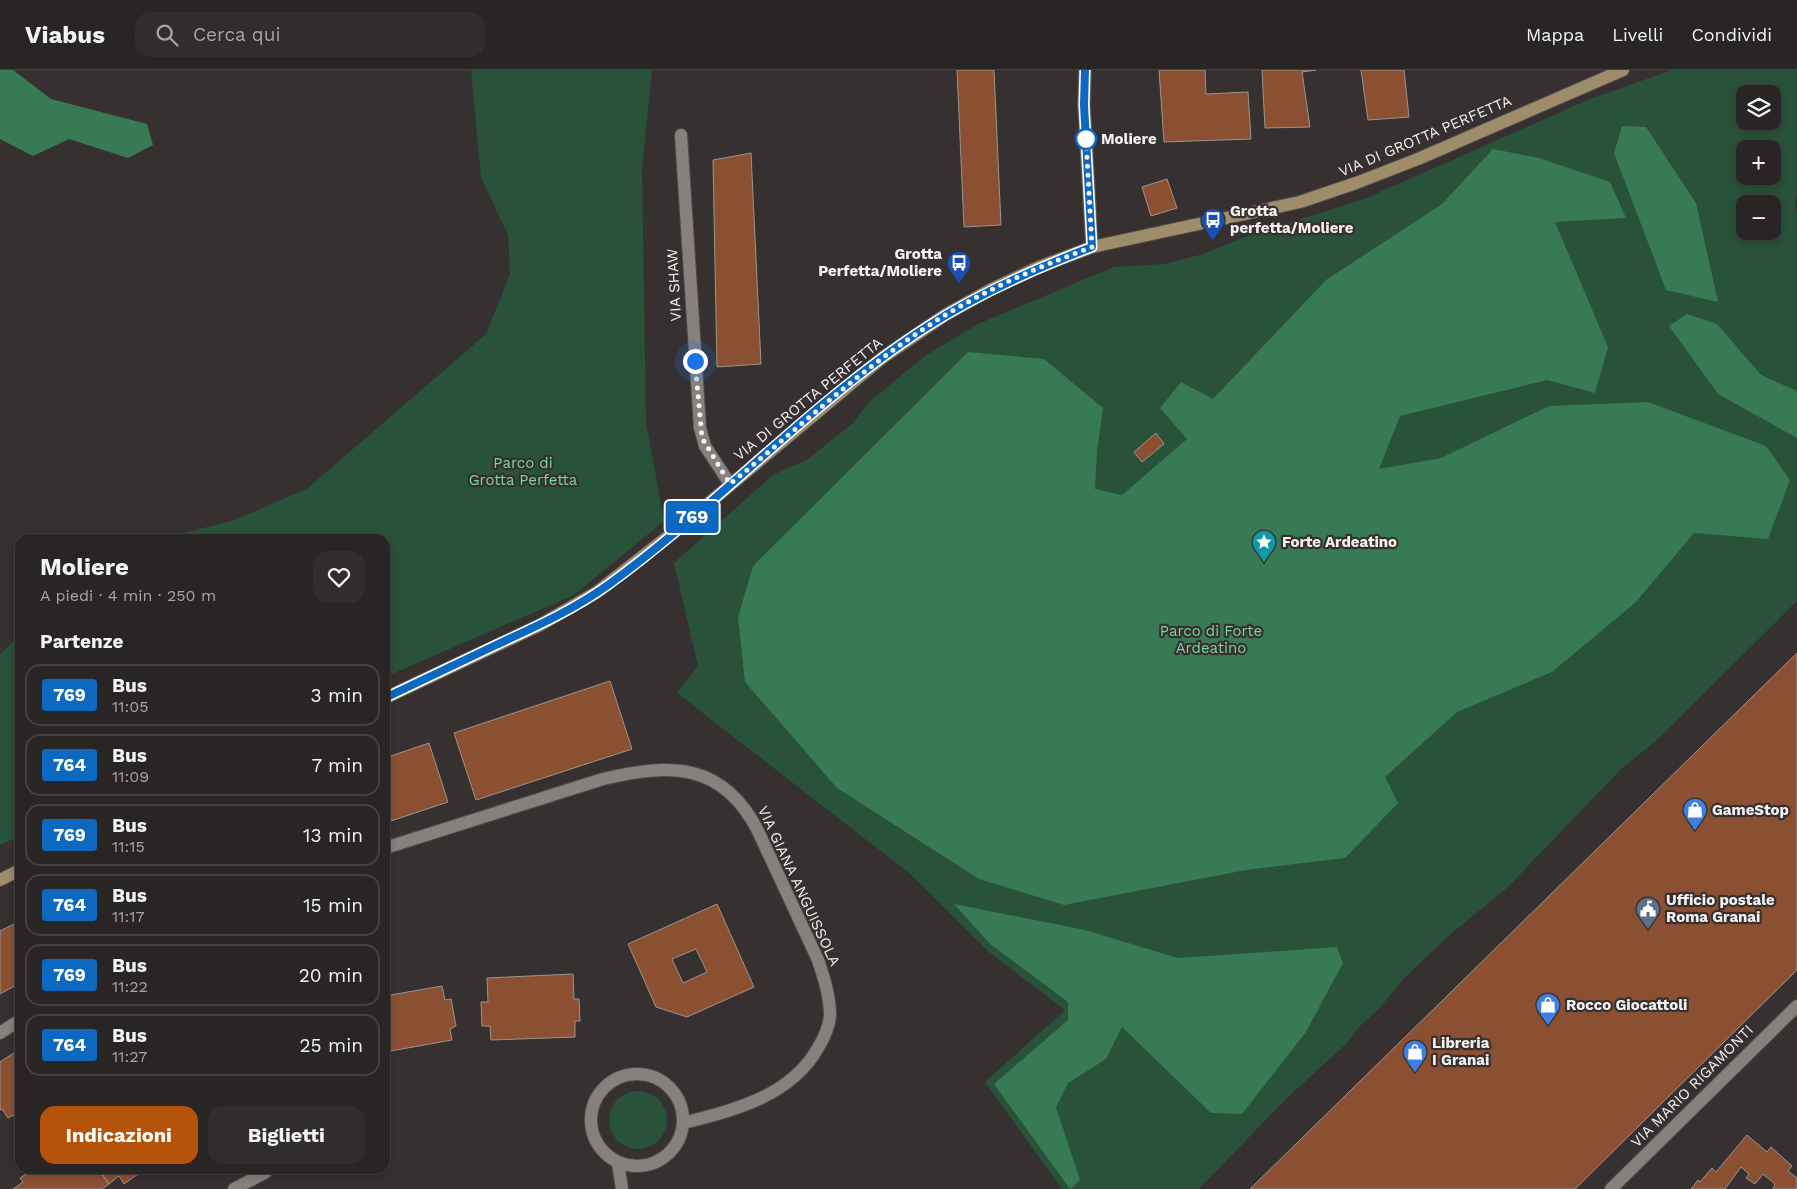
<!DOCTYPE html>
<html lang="it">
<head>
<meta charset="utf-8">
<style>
	:root { --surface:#282524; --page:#302d2c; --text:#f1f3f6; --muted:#a5a5a6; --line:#444241; --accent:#b45309 }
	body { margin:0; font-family:"Work Sans",sans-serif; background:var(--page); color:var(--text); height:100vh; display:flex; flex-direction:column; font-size:19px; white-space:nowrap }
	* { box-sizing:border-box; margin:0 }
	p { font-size:16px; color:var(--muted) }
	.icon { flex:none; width:28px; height:28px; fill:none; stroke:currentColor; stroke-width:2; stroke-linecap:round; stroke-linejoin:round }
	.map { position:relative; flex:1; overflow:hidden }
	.sheet { position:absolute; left:15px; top:464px; width:375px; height:640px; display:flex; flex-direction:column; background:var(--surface); border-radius:15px; box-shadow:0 2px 8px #0003,0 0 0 1px var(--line) }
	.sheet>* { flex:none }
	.badge { padding:0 10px; border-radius:4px; font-size:18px; line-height:32px }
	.buttons { position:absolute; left:1736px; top:15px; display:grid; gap:10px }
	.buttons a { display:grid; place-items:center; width:45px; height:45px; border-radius:10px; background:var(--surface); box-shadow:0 2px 8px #0003,0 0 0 1px var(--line); font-size:25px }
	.you { position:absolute; width:25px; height:25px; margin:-12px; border:4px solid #fff; border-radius:50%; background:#1a73e8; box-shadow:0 0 0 8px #1a73e833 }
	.map>.badge { position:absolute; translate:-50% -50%; box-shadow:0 0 0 2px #fff }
	h2 { padding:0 25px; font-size:19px; line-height:45px }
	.round { display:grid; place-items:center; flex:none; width:52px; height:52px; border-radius:15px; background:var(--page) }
	.overview { display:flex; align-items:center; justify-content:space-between; height:85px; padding:0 25px }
	h1 { font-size:24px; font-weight:700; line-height:38px }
	.primary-button { display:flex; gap:10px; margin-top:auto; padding:10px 25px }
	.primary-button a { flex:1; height:58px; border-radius:15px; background:var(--accent); color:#fff; font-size:20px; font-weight:700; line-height:58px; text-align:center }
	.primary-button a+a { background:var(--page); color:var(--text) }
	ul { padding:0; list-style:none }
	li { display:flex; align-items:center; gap:15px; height:62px; margin:0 10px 8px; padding:0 15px; border:2px solid var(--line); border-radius:15px }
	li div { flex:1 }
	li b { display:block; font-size:19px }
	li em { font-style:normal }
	li .badge { min-width:55px; font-weight:700; text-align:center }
	header { display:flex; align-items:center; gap:30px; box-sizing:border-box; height:70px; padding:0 25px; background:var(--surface); border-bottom:1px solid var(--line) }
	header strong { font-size:24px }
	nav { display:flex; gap:28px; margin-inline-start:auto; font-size:18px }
	.search { width:350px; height:45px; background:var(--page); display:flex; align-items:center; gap:12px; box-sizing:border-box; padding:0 18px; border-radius:15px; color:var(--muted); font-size:19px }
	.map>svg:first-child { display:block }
	.green { fill:#285239; fill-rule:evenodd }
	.forest { fill:#387a54 }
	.building { fill:#8b5032; stroke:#9a9592; fill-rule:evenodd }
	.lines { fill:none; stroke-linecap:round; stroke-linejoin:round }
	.street-casing { stroke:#514d4c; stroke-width:14 }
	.secondary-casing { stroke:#514d4c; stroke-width:14 }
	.street { stroke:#86817f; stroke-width:12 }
	.secondary { stroke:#9e8c6a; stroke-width:12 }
	.line-casing { stroke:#fff; stroke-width:11 }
	.line { stroke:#0c69bf; stroke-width:8 }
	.walk { stroke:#f4f1f0; stroke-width:5; stroke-dasharray:0 9 }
	.stop-dot { fill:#fff; stroke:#0c69bf; stroke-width:2.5 }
	.labels { text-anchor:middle; stroke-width:4.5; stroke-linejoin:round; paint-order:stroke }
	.street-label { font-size:15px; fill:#f4f1f0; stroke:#363130 }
	.stop-label { font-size:15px; font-weight:bold; fill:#f4f1f0; stroke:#363130; text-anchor:start }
	.poi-label { font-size:15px; font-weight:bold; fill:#f4f1f0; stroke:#363130; text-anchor:start }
	.park-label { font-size:15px; fill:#79d79f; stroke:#363130 }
</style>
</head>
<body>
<header>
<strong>Viabus</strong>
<div class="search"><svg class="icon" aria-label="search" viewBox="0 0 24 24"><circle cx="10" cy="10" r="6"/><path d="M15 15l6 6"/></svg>Cerca qui</div>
<nav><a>Mappa</a><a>Livelli</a><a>Condividi</a></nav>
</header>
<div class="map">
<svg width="1797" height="1119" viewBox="0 0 1797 1119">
	<rect width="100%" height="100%" fill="#363130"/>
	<path class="green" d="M 471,0 L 652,0 L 642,99 L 646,352 L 664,451 L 574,525 L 385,607 L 385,469 L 160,469 L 235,450 L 308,418 L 486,264 L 510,204 L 508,165 L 481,107 Z
		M 1672,0 L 1797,0 L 1797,126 L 1795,131 L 1797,142 L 1797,531 L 1657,670 L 1621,699 L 1507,818 L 1453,862 L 1404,908 L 1379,939 L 1361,955 L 1346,974 L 1286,1029 L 1199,1119 L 1062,1119 L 985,1012 L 1065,940 L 988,881 L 909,803 L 677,623 L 698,596 L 674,493 L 773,405 L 808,389 L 853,353 L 869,332 L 925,286 L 978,254 L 1114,197 L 1165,194 L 1203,184 L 1250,165 L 1364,129 L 1590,29 ZM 1745,24 L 1772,24 L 1772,51 L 1745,51 ZM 1745,79 L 1772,79 L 1772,106 L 1745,106 ZM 1745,134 L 1772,134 L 1772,161 L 1745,161 Z
		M 20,565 L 20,766 L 0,775 L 0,584 Z
		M609 1050a29 29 0 1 1 58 0a29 29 0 1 1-58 0Z"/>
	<path class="forest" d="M 0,0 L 13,0 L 51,29 L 147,54 L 153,75 L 128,88 L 69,69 L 33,86 L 0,69 Z
		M 1622,56 L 1646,57 L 1696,133 L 1718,232 L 1666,220 L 1614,83 Z
		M 1493,79 L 1539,88 L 1610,112 L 1626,148 L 1555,152 L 1608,277 L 1595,323 L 1547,310 L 1400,346 L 1379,399 L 1441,388 L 1549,336 L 1648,332 L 1766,376 L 1790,410 L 1768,469 L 1694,463 L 1635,533 L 1552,602 L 1457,642 L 1385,707 L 1398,733 L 1345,788 L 1246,800 L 1064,835 L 979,809 L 837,718 L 745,612 L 738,547 L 753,496 L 968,282 L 1044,289 L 1103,338 L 1097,381 L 1095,419 L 1122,425 L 1187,369 L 1160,338 L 1181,312 L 1213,329 L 1326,210 L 1442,134 Z
		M 1687,244 L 1717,254 L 1761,305 L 1797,321 L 1797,368 L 1718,324 L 1669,256 Z
		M 954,834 L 1085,860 L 1178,888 L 1337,877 L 1343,893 L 1306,962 L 1242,1044 L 1211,1043 L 1122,957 L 1106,989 L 1068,1013 L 1056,1037 L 1080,1110 L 1070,1119 L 994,1014 L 1068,950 L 1068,932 L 990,874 Z"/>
	<path class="building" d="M 957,0 L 994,0 L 1001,155 L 964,157 Z
		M 1159,0 L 1205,0 L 1206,24 L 1248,22 L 1251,69 L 1164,72 Z
		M 1262,0 L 1316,0 L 1302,2 L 1310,57 L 1265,58 Z
		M 1361,0 L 1404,0 L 1409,47 L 1368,50 Z
		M 751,83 L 761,294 L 717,297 L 713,90 Z
		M 1167,109 L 1177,138 L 1151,146 L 1142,117 Z
		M 1156,363 L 1164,374 L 1142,392 L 1134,382 Z
		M 1797,583 L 1797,900 L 1575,1119 L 1250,1119 Z
		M 610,611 L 632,679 L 476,730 L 454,663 Z
		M 429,673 L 448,732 L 385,753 L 385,688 Z
		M 717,834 L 754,917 L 687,947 L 656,937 L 628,874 ZM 696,879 L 707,902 L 683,913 L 672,889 Z
		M 20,851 L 20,913 L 0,924 L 0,861 Z
		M 573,904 L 574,929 L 579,929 L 580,951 L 575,951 L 575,967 L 491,970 L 490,956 L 482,956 L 481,932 L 488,932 L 487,908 Z
		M 442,916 L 445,930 L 451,929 L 456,956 L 450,959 L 452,970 L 385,982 L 385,926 Z
		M 20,979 L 20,1055 L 13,1045 L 8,1048 L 2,1039 L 0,1040 L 0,992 Z
		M 1747,1065 L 1767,1082 L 1771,1077 L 1792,1096 L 1788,1101 L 1797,1108 L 1797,1119 L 1773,1119 L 1775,1114 L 1763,1104 L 1755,1114 L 1746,1108 L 1749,1104 L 1741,1097 L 1725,1119 L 1691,1119 L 1698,1110 L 1700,1112 L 1712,1098 L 1716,1102 Z
		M 34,1099 L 98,1099 L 109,1114 L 102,1119 L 13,1119 L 23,1112 L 20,1108 Z
		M 98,1099 L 145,1099 L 124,1114 L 119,1106 L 109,1114 Z"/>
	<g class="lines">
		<defs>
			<path id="street" d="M 1085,0 L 1084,35 L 1092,177
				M 681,65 L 700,358 L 705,376 L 730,414
				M 385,778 L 603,709 C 670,693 723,692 758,761 L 818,890 C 824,908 830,926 830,946 C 829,957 824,968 818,978 C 790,1027 734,1040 683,1053
				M 0,963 L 20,950
				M591 1050a46 46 0 1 1 92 0a46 46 0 1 1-92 0Z
				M 618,1093 L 622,1119
				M 234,1119 L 266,1102
				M 1611,1119 L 1797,936"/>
			<path id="secondary" d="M 385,628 L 540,555 L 597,522 L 679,458 L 882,288 L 945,245 L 990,220 L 1039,197 L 1092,177 L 1300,132 L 1356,113 L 1418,89 L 1623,0
				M 0,810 L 20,800"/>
		</defs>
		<use href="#street" class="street-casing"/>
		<use href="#secondary" class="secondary-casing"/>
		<use href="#street" class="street"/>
		<use href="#secondary" class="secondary"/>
	</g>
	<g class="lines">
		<defs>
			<path id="line" d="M 385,628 C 422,610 459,593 496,575 C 535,557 573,540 608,515 C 717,436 812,331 925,258 C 977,224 1034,199 1092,177 L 1084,35 L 1085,0"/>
		</defs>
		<use href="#line" class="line-casing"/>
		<use href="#line" class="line"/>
		<path class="walk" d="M 695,291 L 702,368 L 730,414 C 794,362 854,305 922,260 C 975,224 1033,199 1092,177 L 1086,69"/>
	</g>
	<defs>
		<symbol id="bus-pin" viewBox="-11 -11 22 30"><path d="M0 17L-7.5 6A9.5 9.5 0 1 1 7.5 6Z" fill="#1a4fb4" stroke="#363130"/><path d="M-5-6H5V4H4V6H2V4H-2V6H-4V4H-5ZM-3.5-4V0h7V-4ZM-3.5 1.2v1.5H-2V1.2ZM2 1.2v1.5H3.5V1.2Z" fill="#fff"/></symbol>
		<symbol id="sight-pin" viewBox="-11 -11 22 30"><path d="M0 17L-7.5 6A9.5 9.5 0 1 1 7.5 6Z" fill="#0f9aa8" stroke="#363130"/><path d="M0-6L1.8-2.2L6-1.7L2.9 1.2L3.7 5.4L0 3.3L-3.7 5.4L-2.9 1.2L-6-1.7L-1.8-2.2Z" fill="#fff"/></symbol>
		<symbol id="shop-pin" viewBox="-11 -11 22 30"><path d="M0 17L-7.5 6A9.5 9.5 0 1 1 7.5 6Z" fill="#3f7fe0" stroke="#363130"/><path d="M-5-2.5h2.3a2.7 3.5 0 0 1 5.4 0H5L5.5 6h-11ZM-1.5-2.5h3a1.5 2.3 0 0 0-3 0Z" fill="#fff"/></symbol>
		<symbol id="civic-pin" viewBox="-11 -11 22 30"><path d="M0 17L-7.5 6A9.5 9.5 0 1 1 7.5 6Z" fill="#5c6f8a" stroke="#363130"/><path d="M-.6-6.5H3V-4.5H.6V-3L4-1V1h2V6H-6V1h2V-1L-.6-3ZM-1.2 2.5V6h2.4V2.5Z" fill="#fff"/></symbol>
	</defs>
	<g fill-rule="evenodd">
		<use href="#bus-pin" x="1199" y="136" width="28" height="38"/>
		<use href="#bus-pin" x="945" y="179" width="28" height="38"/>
		<use href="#sight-pin" x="1250" y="458" width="28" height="38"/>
		<use href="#shop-pin" x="1681" y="726" width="28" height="38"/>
		<use href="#civic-pin" x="1634" y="825" width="28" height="38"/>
		<use href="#shop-pin" x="1534" y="921" width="28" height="38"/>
		<use href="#shop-pin" x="1401" y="968" width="28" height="38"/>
	</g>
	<circle class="stop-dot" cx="1086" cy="69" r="10"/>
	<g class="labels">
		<g class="street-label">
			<text transform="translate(1425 66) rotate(-23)" y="5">VIA DI GROTTA PERFETTA</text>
			<text transform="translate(674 215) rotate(-93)" y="5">VIA SHAW</text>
			<text transform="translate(808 329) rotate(-39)" y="5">VIA DI GROTTA PERFETTA</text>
			<text transform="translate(799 816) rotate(65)" y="5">VIA GIANA ANGUISSOLA</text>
			<text transform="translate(1692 1016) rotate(-45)" y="5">VIA MARIO RIGAMONTI</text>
		</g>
		<g class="stop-label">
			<text x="1101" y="74">Moliere</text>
		</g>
		<g class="poi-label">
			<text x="1230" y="146">Grotta<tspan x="1230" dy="17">perfetta/Moliere</tspan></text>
			<text x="942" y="189" text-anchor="end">Grotta<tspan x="942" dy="17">Perfetta/Moliere</tspan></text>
			<text x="1282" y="477">Forte Ardeatino</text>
			<text x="1712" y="745">GameStop</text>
			<text x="1666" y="835">Ufficio postale<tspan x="1666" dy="17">Roma Granai</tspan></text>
			<text x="1566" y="940">Rocco Giocattoli</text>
			<text x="1432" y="978">Libreria<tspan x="1432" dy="17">I Granai</tspan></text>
		</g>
		<g class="park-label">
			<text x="523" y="398">Parco di<tspan x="523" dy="17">Grotta Perfetta</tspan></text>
			<text x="1211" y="566">Parco di Forte<tspan x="1211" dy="17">Ardeatino</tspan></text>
		</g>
	</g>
</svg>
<div class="buttons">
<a><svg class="icon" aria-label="layers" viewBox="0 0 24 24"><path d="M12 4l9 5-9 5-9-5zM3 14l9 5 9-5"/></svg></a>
<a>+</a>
<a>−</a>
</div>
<div class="you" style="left:695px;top:291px"></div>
<b class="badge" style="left:692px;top:447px;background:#0c69bf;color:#fff">769</b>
<section class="sheet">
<div class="overview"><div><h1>Moliere</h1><p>A piedi · 4 min · 250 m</p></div><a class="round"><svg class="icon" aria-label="heart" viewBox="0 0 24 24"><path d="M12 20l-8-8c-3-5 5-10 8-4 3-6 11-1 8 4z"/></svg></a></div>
<h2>Partenze</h2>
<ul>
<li><span class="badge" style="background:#0c69bf;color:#fff">769</span><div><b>Bus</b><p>11:05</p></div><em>3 min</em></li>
<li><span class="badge" style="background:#0c69bf;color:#fff">764</span><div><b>Bus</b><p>11:09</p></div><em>7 min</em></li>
<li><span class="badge" style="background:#0c69bf;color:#fff">769</span><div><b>Bus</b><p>11:15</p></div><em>13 min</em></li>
<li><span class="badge" style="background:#0c69bf;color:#fff">764</span><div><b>Bus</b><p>11:17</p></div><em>15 min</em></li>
<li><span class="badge" style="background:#0c69bf;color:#fff">769</span><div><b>Bus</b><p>11:22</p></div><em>20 min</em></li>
<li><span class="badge" style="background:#0c69bf;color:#fff">764</span><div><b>Bus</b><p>11:27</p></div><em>25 min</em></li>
</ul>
<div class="primary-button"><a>Indicazioni</a><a>Biglietti</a></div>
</section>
</div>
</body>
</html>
